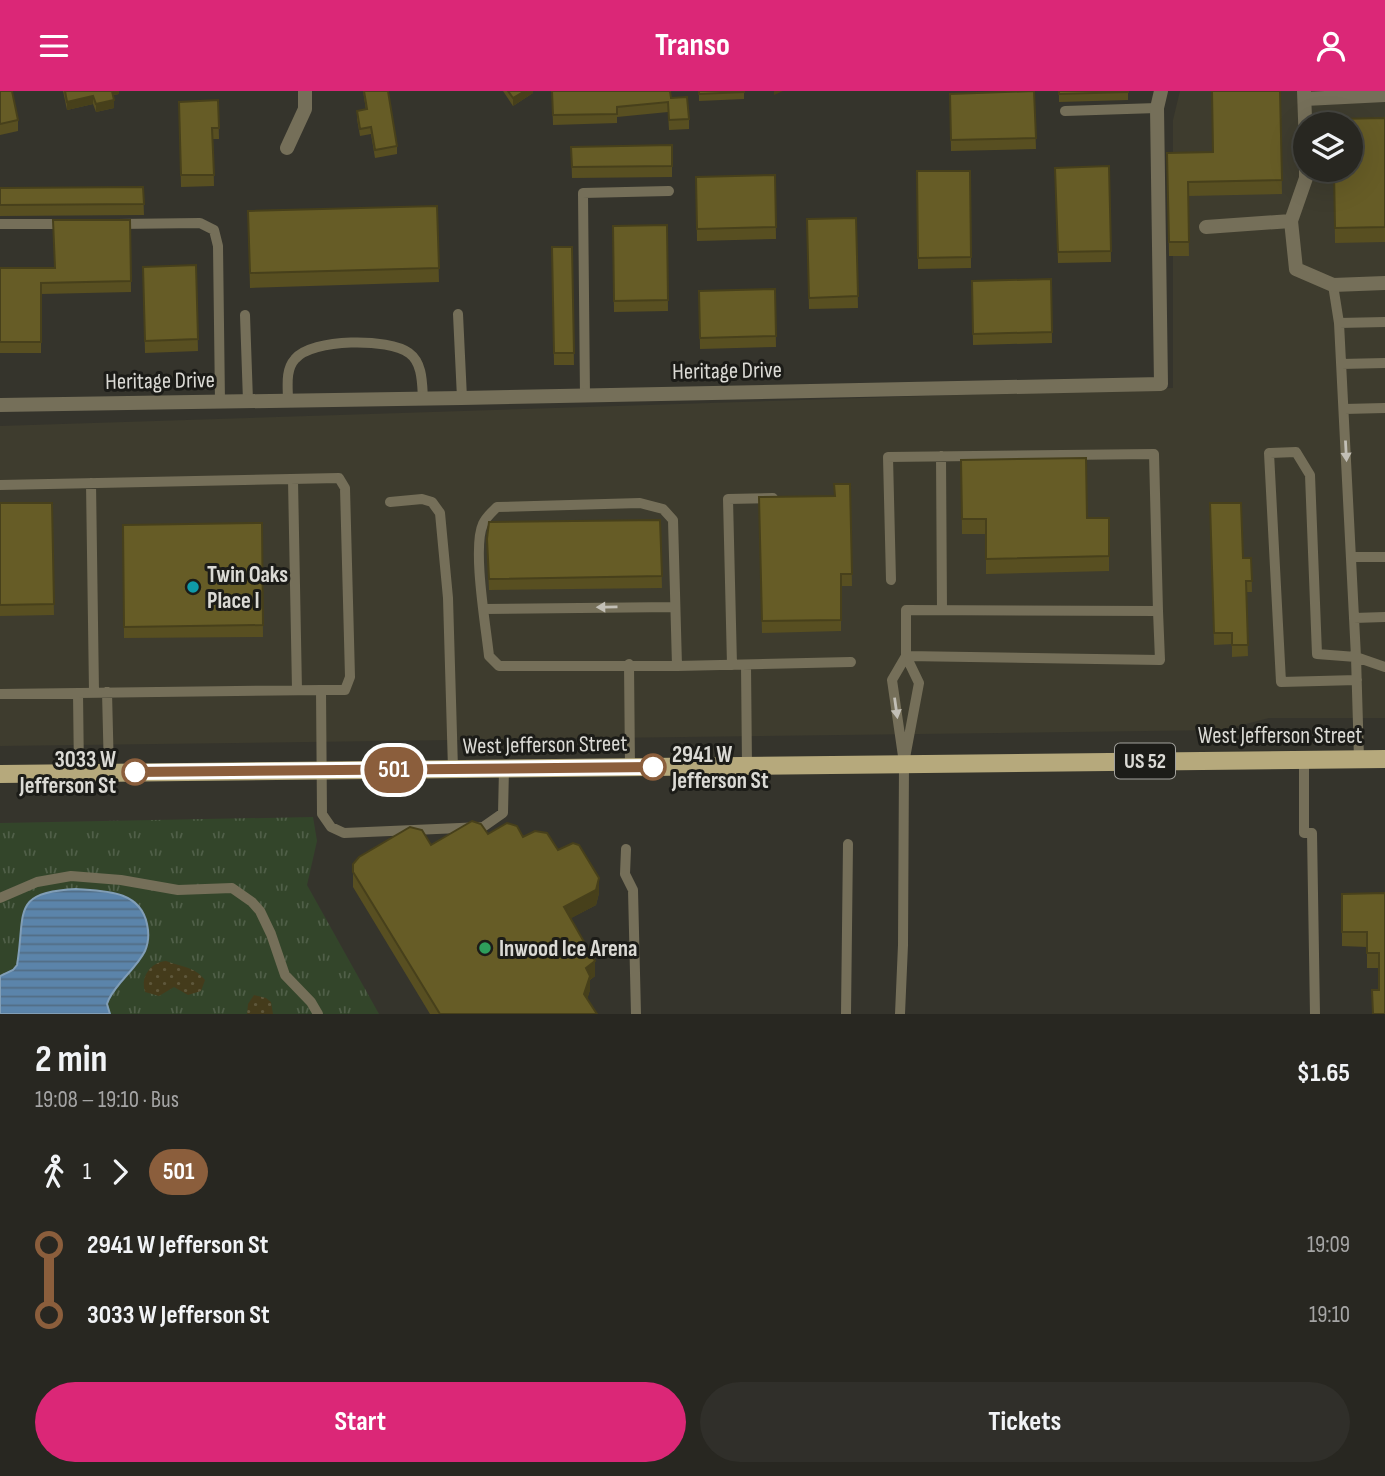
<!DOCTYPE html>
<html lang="en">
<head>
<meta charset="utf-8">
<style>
	:root { --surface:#282721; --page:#302f2a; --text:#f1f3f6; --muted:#a5a5a5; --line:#44443f; --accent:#db2777 }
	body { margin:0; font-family:"Sofia Sans Condensed",sans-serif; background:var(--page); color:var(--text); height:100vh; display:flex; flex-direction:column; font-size:26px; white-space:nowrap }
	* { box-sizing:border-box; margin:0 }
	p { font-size:23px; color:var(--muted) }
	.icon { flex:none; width:38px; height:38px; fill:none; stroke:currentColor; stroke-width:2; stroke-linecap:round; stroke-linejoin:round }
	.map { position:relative; height:923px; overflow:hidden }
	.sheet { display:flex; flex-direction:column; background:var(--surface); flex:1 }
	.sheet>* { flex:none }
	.badge { padding:0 14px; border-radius:23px; font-size:24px; line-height:46px }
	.fabs { position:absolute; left:1293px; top:21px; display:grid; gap:14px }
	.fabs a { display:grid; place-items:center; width:70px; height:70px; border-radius:50%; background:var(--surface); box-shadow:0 7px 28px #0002,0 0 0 2px var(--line); font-size:35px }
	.map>.badge { position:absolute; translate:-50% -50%; box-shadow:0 0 0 4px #fff }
	.legs { display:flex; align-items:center; gap:10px; height:77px; padding:0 35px; font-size:23px }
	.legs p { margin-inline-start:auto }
	.overview { display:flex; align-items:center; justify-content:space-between; height:119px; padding:0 35px }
	h1 { font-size:38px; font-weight:700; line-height:52px }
	.cta { display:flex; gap:14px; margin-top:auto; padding:14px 35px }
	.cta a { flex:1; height:80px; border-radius:42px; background:var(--accent); color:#fff; font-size:28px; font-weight:700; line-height:80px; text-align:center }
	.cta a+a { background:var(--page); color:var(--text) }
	ul { padding:0 35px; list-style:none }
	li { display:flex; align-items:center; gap:24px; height:70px; font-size:26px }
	li i { display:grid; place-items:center; width:10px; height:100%; margin:0 9px; background:currentColor }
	li i::after { content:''; width:18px; height:18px; margin:-9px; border:5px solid; border-radius:50%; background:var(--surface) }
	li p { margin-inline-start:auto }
	li:first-child i { background:linear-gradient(#0000 50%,currentColor 0) }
	li:last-child i { background:linear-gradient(currentColor 50%,#0000 0) }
	header { display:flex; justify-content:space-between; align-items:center; height:91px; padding:0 35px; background:var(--accent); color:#fff; font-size:32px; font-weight:700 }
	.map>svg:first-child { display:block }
	.built { fill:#3e3c2e; fill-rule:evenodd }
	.grass { fill:url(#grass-tufts) }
	.sand { fill:url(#sand-dots) }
	.water { fill:url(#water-rules); stroke:#819eb7; stroke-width:2 }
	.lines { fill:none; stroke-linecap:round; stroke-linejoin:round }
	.service { stroke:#756f59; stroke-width:10 }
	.minor { stroke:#756f59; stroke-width:14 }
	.primary { stroke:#b6a97c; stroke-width:18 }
	.wall { fill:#584f21 }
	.shaded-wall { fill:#47401b }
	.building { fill:#665c26; stroke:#47401b; stroke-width:2 }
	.oneway { fill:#c2bfb6 }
	.line-1-casing { stroke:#fff; stroke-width:16 }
	.line-1 { stroke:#8b5e3c; stroke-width:10 }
	.culture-dot { fill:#0f9aa8; stroke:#1c1c18; stroke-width:2.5 }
	.stop-1-dot { fill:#fff; stroke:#8b5e3c; stroke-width:3.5 }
	.leisure-dot { fill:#2e9e5b; stroke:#1c1c18; stroke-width:2.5 }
	.labels { text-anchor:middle; stroke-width:6; stroke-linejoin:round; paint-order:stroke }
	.shield { fill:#1c1c18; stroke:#a2a19c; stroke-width:2 }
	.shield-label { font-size:21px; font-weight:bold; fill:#dbdad5 }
	.street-label { font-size:23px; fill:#dbdad5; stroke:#1c1c18 }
	.poi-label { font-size:23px; font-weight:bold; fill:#dbdad5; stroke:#1c1c18; text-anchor:start }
	.stop-label { font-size:23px; font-weight:bold; fill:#dbdad5; stroke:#1c1c18; text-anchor:start }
</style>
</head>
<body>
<header><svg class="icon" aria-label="menu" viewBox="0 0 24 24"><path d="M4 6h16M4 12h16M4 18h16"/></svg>Transo<svg class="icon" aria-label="person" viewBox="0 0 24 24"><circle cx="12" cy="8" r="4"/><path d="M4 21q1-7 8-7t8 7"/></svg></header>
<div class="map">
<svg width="1385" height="923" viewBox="0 0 1385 923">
	<defs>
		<pattern id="grass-tufts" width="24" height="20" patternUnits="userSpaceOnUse" patternTransform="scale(1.75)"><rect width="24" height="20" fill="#33452a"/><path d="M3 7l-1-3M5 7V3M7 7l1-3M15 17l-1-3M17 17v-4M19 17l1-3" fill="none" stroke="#505f48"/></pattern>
		<pattern id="sand-dots" width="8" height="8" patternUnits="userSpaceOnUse" patternTransform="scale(1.75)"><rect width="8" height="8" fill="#443b1b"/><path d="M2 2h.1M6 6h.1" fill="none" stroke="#5e573b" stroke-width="1.8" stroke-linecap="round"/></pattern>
		<pattern id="water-rules" width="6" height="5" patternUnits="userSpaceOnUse" patternTransform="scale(1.75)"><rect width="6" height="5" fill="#5b84aa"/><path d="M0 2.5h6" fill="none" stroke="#526d85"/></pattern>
	</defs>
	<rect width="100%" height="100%" fill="#35342c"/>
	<path class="built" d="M 1180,0 L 1385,0 L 1385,627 L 1269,627 L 1223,639 L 0,655 L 0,335 L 1173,297 L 1173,29 ZM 1306,33 L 1351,33 L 1351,79 L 1306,79 Z"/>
	<path class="grass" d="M 313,726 L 317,750 L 307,794 L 379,923 L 0,923 L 0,732 Z"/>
	<path class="sand" d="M 166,870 C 181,876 194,875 205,889 L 201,900 L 188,904 L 174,896 L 159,905 L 145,901 C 140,886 151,871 166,870 Z
		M 254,904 L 266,907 L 271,911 L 273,923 L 247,923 L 248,913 Z"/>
	<path class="water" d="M 76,798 C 104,800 140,799 147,833 C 149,842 149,851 145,860 C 136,878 118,890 109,908 L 107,913 L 110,923 L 0,923 L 0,885 L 13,879 L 17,874 C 26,822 10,801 76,798 Z"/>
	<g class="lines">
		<path class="service" d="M 1065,20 L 1157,17
			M 0,133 L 67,133
			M 118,133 L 200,132 L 214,139 L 218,155 L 220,311
			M 1333,194 L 1339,232 L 1356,566 L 1385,576
			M 458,223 L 462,307
			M 245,224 L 248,310
			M 1339,232 L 1385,231
			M 1341,273 L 1385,272
			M 585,305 L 583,102 L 669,100
			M 288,310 C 288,296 285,279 295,268 C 312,247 389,247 409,262 C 423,272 422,293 423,308
			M 1344,318 L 1385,317
			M 941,365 L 942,519
			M 293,389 L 297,599
			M 91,392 L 94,601
			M 0,394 L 339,387 L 345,397 L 350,586 L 345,599 L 321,599
			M 390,411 L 422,408 L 432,411 L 440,422 L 448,507 L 453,678
			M 640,412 L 663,418 L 673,429 L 677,575 L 499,575 L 489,565 C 486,536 472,456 483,433 C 486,426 492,421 497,416 Z
			M 1351,466 L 1385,466
			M 891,489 L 888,366 L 1154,363 L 1158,520
			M 484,518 L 675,516
			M 1354,527 L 1385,526
			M 629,573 L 630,676
			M 732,574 L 728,408 L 773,407
			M 746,574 L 747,675
			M 677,575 L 851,571
			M 1357,589 L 1281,591 L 1269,362 L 1296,361 L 1310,384 L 1317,563 L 1356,566 L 1359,668
			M 107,601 L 109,682
			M 78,602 L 79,682
			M 0,603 L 321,599 L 322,723 L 331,736 L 344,742 L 483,736 L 503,722 L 504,678
			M 1304,669 L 1304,742 L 1312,742 L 1315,923
			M 904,672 L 919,592 L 906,565 L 906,519 L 1158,520 L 1160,569 L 906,565
			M 626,758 L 625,783 L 633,799 L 636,923
			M 0,807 L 37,791 L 71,785 L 121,789 L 178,799 L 232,797 L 252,811 L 260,820 L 271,843 L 285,884 L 311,911 L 318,923
			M 846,923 L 848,753
			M 900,923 L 903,854 L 904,672 L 892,589 L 906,565"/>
		<path class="minor" d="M 1304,0 L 1306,55
			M 1305,8 L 1385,4
			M 287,57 L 305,18 L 305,0
			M 1291,130 L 1296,178 L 1333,194 L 1385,192
			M 1206,136 L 1291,130 L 1306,87 L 1306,79
			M 0,314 L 462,307 L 1161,293 L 1157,17 L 1161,0"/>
		<path class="primary" d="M 0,683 L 1385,668"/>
	</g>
	<path class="wall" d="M 0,0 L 18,29 L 18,40 L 0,44 Z
		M 63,0 L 119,0 L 119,3 L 113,4 L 114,17 L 96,21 L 93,13 L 67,19 Z
		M 363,0 L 388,0 L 397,55 L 397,63 L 375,67 L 371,43 L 360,45 L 357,28 L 357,20 L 366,19 Z
		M 503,0 L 533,0 L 533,2 L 513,15 Z
		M 552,0 L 671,7 L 689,28 L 689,38 L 669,39 L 668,21 L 617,26 L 617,32 L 553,34 Z
		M 699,0 L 744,0 L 744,8 L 699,10 Z
		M 1034,0 L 1036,58 L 951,60 L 950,3 Z
		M 1059,0 L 1128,0 L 1128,9 L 1059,11 Z
		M 1280,0 L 1282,103 L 1188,105 L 1189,165 L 1169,165 L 1167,62 L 1213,61 Z
		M 218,9 L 219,48 L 213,48 L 214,95 L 181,96 L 179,11 Z
		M 1385,27 L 1385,151 L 1335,152 L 1334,79 Z
		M 672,54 L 672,86 L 572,87 L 571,56 Z
		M 1109,75 L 1111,171 L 1058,172 L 1055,77 Z
		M 917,80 L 970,80 L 971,177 L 918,178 Z
		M 775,84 L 776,148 L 697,150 L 696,86 Z
		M 143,96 L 144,124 L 0,125 L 0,97 Z
		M 437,115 L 439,191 L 250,197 L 248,120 Z
		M 856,127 L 858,217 L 809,218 L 807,128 Z
		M 130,129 L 131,201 L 41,203 L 41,262 L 0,262 L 0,177 L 54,177 Z
		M 667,134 L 668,220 L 614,221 L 613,135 Z
		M 552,156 L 572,156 L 574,274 L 554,274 Z
		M 196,174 L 198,260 L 145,262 L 143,176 Z
		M 1051,188 L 1052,252 L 973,254 L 972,190 Z
		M 775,198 L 776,256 L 700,258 L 699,200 Z
		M 961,369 L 1087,427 L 1109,427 L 1109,480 L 986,483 L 986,443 L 962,443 Z
		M 834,393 L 850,393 L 852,495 L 841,495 L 841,540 L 762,542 L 759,406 L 834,405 Z
		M 0,412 L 52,412 L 54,524 L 0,525 Z
		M 1210,412 L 1243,467 L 1251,467 L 1252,501 L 1246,501 L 1248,565 L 1232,566 L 1232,553 L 1214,554 Z
		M 660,429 L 662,497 L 489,499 L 487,448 Z
		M 262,432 L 263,546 L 124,547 L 123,434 Z
		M 488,743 L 523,746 L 558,759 L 599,802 L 596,814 L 571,827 L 595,885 L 590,889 L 590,899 L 587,908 L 597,923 L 430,923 L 353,796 L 353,773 L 431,754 Z
		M 1385,802 L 1379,899 L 1379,877 L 1367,877 L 1367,856 L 1342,855 L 1342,803 Z"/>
	<path class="shaded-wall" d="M 111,0 L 119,0 L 119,3 L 111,4 Z
		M 525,0 L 533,0 L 533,2 L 513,15 L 513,7 Z
		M 774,0 L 783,0 L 774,4 Z
		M 93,5 L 93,13 L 67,19 L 67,11 Z
		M 114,9 L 114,17 L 96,21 L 96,13 Z
		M 599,787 L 599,802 L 596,814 L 564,831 L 564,816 Z
		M 595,870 L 595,885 L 590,889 L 590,899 L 584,918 L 586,877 Z"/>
	<path class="building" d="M 0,0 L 12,0 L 18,29 L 0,33 Z
		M 65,0 L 112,0 L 114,9 L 96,13 L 93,5 L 67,11 Z
		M 364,0 L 388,0 L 397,55 L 375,59 L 371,36 L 360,38 L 357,20 L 367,18 Z
		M 508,0 L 525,0 L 513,7 Z
		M 552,0 L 670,0 L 671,7 L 687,6 L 689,28 L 669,29 L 668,11 L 617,16 L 617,23 L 553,24 Z
		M 699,0 L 744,0 L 744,1 L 699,3 Z
		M 1034,0 L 1036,47 L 951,49 L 950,3 Z
		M 1059,0 L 1128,0 L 1128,1 L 1059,3 Z
		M 1212,0 L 1280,0 L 1282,89 L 1188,91 L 1189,151 L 1169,151 L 1167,62 L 1213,61 Z
		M 218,9 L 219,37 L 212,37 L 214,84 L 181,84 L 179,11 Z
		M 1385,27 L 1385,136 L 1335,137 L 1334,79 L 1351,79 L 1351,33 L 1333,33 L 1333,28 Z
		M 672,54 L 672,75 L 572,76 L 571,56 Z
		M 1109,75 L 1111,160 L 1058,161 L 1055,77 Z
		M 917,80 L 970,80 L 971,166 L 918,167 Z
		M 775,84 L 776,136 L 697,138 L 696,86 Z
		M 143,96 L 144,113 L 0,114 L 0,97 Z
		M 437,115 L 439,177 L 250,182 L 248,120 Z
		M 856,127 L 858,205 L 809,207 L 807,128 Z
		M 53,129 L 130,129 L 131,190 L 41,192 L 41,251 L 0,251 L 0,177 L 55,177 Z
		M 667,134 L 668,209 L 614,210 L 613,135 Z
		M 552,156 L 572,156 L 574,262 L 554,262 Z
		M 196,174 L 198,248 L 145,250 L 143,176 Z
		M 1051,188 L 1052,241 L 973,243 L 972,190 Z
		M 775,198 L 776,245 L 700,247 L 699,200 Z
		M 1086,367 L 1087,427 L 1109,427 L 1109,465 L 986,468 L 986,428 L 962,428 L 961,369 Z
		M 834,393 L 850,393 L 852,483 L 841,483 L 841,529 L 762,530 L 759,406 L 835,405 Z
		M 0,412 L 52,412 L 54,513 L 0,514 Z
		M 1210,412 L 1241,412 L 1243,467 L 1251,467 L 1252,490 L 1246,490 L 1248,554 L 1232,554 L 1232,542 L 1214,542 Z
		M 660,429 L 662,485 L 489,488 L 487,448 L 489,431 Z
		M 262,432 L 263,534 L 124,536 L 123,434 Z
		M 472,730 L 481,733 L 488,743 L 507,732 L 517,735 L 523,746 L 535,740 L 547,742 L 558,759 L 573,752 L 579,754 L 599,787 L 596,799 L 564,816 L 595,870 L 586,877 L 590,885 L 584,903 L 597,923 L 440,923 L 353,781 L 353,773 L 359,766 L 410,736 L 422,739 L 431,754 Z
		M 1385,802 L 1385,923 L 1373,923 L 1372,899 L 1379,899 L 1379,862 L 1367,862 L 1367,841 L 1342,841 L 1342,803 Z"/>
	<defs><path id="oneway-solid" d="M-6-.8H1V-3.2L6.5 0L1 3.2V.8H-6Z" transform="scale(1.75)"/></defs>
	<g class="oneway">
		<use href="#oneway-solid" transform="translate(1346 360) rotate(87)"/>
		<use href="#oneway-solid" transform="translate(607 516) rotate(179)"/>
		<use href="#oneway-solid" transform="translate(896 617) rotate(82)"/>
	</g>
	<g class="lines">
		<defs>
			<path id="line-1" d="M 135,681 L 653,676"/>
		</defs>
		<use href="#line-1" class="line-1-casing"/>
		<use href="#line-1" class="line-1"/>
	</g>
	<circle class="culture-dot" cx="193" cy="496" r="7"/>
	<g class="stop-1-dot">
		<circle cx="653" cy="676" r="12"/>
		<circle cx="135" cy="681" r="12"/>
	</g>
	<circle class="leisure-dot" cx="485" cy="857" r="7"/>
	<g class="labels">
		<rect class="shield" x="1115" y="652.5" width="60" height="35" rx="5"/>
		<g class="shield-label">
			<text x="1145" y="677">US 52</text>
		</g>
		<g class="street-label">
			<text transform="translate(727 279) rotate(-1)" y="8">Heritage Drive</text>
			<text transform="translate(160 289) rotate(-1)" y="8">Heritage Drive</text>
			<text x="1280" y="652">West Jefferson Street</text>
			<text transform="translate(545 653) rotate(-1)" y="8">West Jefferson Street</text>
		</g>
		<g class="poi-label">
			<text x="207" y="491">Twin Oaks<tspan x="207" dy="26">Place I</tspan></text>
			<text x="499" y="865">Inwood Ice Arena</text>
		</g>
		<g class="stop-label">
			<text x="672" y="671">2941 W<tspan x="672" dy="26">Jefferson St</tspan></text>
			<text x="116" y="676" text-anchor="end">3033 W<tspan x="116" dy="26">Jefferson St</tspan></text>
		</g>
	</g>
</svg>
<div class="fabs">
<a><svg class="icon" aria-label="layers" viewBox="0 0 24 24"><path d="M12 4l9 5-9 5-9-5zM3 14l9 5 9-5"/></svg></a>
</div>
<b class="badge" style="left:394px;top:679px;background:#8b5e3c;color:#fff">501</b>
</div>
<section class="sheet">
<div class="overview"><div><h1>2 min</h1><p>19:08 – 19:10 · Bus</p></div><b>$1.65</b></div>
<div class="legs"><svg class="icon" aria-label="walk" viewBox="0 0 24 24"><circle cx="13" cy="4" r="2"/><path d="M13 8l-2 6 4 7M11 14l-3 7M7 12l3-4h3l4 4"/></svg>1<svg class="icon" aria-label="forward" viewBox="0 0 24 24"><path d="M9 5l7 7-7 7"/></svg><b class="badge" style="background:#8b5e3c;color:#fff">501</b></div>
<ul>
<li><i style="color:#8b5e3c"></i><b>2941 W Jefferson St</b><p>19:09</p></li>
<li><i style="color:#8b5e3c"></i><b>3033 W Jefferson St</b><p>19:10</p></li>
</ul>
<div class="cta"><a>Start</a><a>Tickets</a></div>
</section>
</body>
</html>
